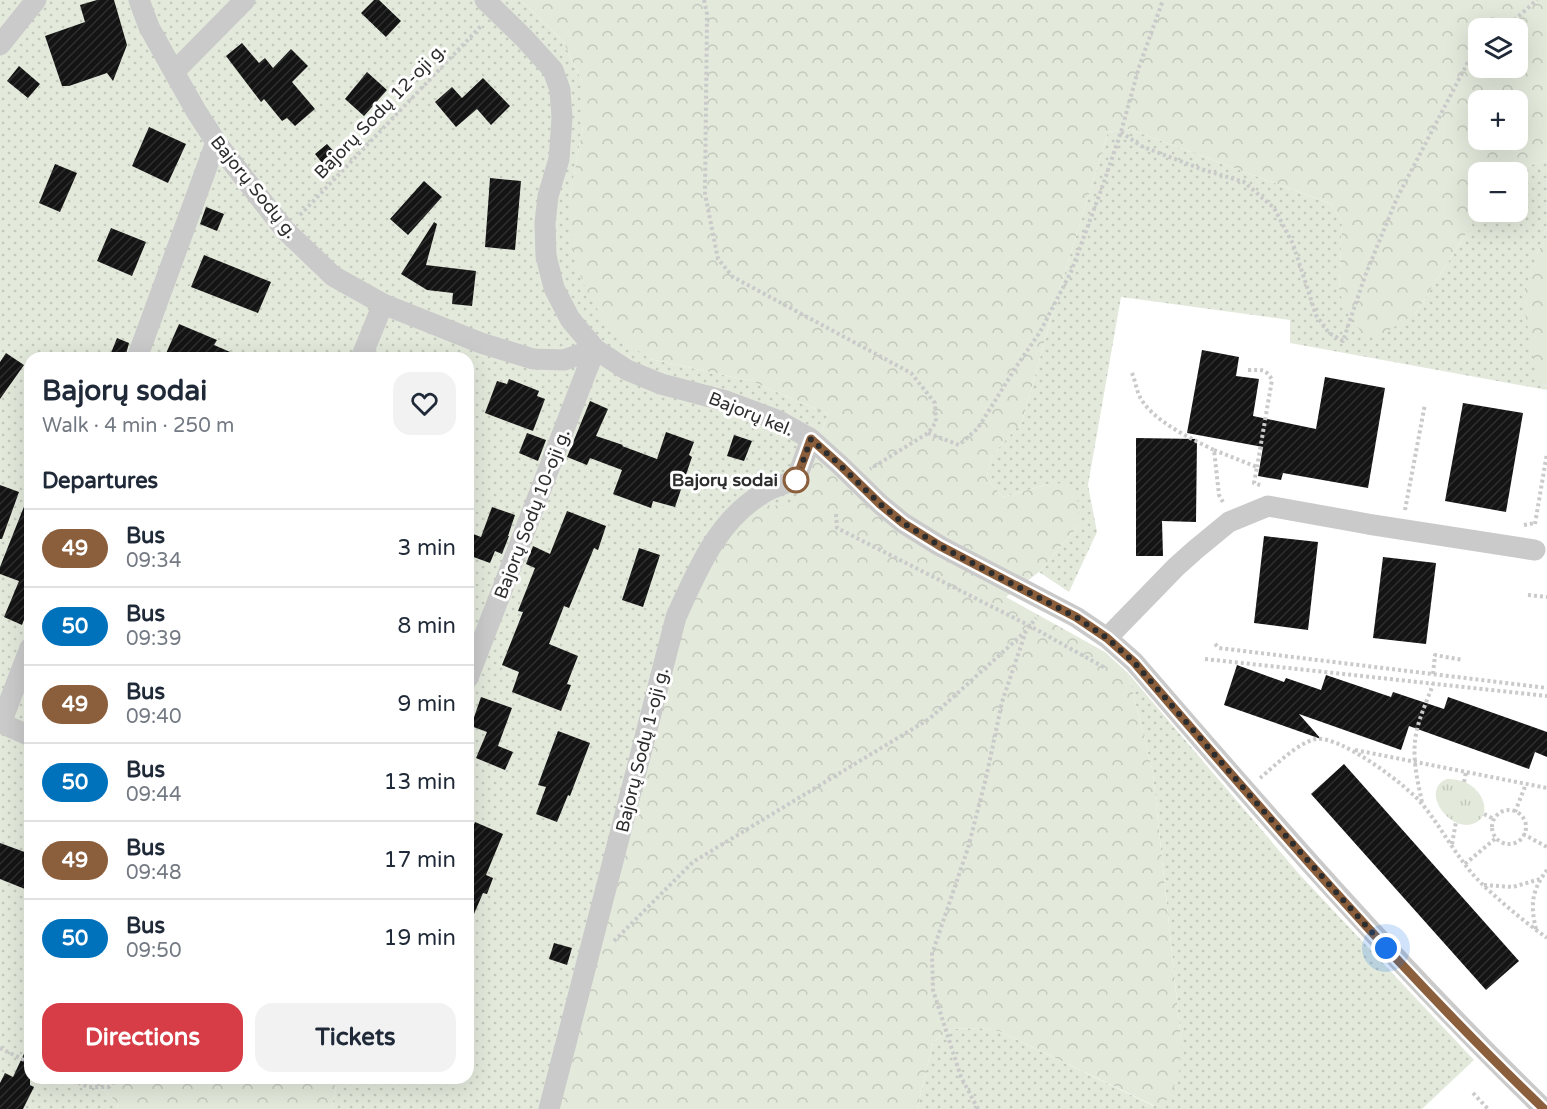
<!DOCTYPE html>
<html lang="en">
<head>
<meta charset="utf-8">
<style>
	:root { --surface:#fff; --page:#f2f2f3; --text:#1f2937; --muted:#747a83; --line:#e0e1e3; --accent:#d73d46 }
	body { margin:0; font-family:"Varela Round",sans-serif; background:var(--page); color:var(--text); height:100vh; display:flex; flex-direction:column; font-size:22px; white-space:nowrap }
	* { box-sizing:border-box; margin:0 }
	p { font-size:20px; color:var(--muted) }
	.icon { flex:none; width:33px; height:33px; fill:none; stroke:currentColor; stroke-width:2; stroke-linecap:round; stroke-linejoin:round }
	.map { position:relative; flex:1; overflow:hidden }
	.panel { position:absolute; left:24px; top:352px; width:450px; height:732px; display:flex; flex-direction:column; background:var(--surface); border-radius:18px; box-shadow:0 6px 24px #0002 }
	.panel>* { flex:none }
	.badge { padding:0 12px; border-radius:20px; font-size:21px; line-height:39px }
	.tools { position:absolute; left:1468px; top:18px; display:grid; gap:12px }
	.tools a { display:grid; place-items:center; width:60px; height:60px; border-radius:12px; background:var(--surface); box-shadow:0 6px 24px #0002; font-size:30px }
	.you { position:absolute; width:30px; height:30px; margin:-15px; border:4px solid #fff; border-radius:50%; background:#1a73e8; box-shadow:0 0 0 9px #1a73e833 }
	.map>.badge { position:absolute; translate:-50% -50%; box-shadow:0 0 0 3px #fff }
	h2 { padding:0 18px; font-size:22px; line-height:54px }
	.round { display:grid; place-items:center; flex:none; width:63px; height:63px; border-radius:18px; background:var(--page) }
	.head { display:flex; align-items:center; justify-content:space-between; height:102px; padding:0 18px }
	h1 { font-size:28px; font-weight:800; line-height:45px }
	.action { display:flex; gap:12px; margin-top:auto; padding:12px 18px }
	.action a { flex:1; height:69px; border-radius:18px; background:var(--accent); color:#fff; font-size:24px; font-weight:800; line-height:69px; text-align:center }
	.action a+a { background:var(--page); color:var(--text) }
	ul { padding:0; list-style:none }
	li { display:flex; align-items:center; gap:18px; height:78px; padding:0 18px; border-top:2px solid var(--line) }
	li div { flex:1 }
	li b { display:block; font-size:22px }
	li em { font-style:normal }
	li .badge { min-width:66px; font-weight:700; text-align:center }
	.map>svg:first-child { display:block }
	.grass { fill:url(#grass-dots) }
	.forest { fill:url(#forest-crowns); fill-rule:evenodd }
	.park { fill:url(#park-tufts) }
	.building { fill:url(#building-hatch) }
	.lines { fill:none; stroke-linecap:round; stroke-linejoin:round }
	.path { stroke:#cacaca; stroke-width:4; stroke-dasharray:3 3; stroke-linecap:butt }
	.minor { stroke:#cacaca; stroke-width:21 }
	.line-casing { stroke:#fff; stroke-width:14 }
	.line { stroke:#8b5e3c; stroke-width:9 }
	.walk { stroke:#2d2d2d; stroke-width:6; stroke-dasharray:0 10.8 }
	.stop-dot { fill:#fff; stroke:#8b5e3c; stroke-width:3 }
	.labels { text-anchor:middle; stroke-width:6; stroke-linejoin:round; paint-order:stroke }
	.street-label { font-size:18px; fill:#2d2d2d; stroke:#fff }
	.stop-label { font-size:18px; font-weight:bold; fill:#2d2d2d; stroke:#fff; text-anchor:end }
</style>
</head>
<body>
<div class="map">
<svg width="1547" height="1109" viewBox="0 0 1547 1109">
	<defs>
		<pattern id="grass-dots" width="8" height="8" patternUnits="userSpaceOnUse" patternTransform="scale(1.5)"><rect width="8" height="8" fill="#e3eadc"/><path d="M2 2h.1M6 6h.1" fill="none" stroke="#c3c9bd" stroke-width="1.8" stroke-linecap="round"/></pattern>
		<pattern id="forest-crowns" width="20" height="18" patternUnits="userSpaceOnUse" patternTransform="scale(1.5)"><rect width="20" height="18" fill="#e3eadc"/><path d="M2 6a3 3 0 1 1 6 0M12 15a3 3 0 1 1 6 0" fill="none" stroke="#c3c9bd"/></pattern>
		<pattern id="park-tufts" width="24" height="20" patternUnits="userSpaceOnUse" patternTransform="scale(1.5)"><rect width="24" height="20" fill="#e3eadc"/><path d="M3 7l-1-3M5 7V3M7 7l1-3M15 17l-1-3M17 17v-4M19 17l1-3" fill="none" stroke="#c3c9bd"/></pattern>
		<pattern id="building-hatch" width="6" height="6" patternUnits="userSpaceOnUse" patternTransform="scale(1.5)"><rect width="6" height="6" fill="#141414"/><path d="M-1 1l2-2M0 6l6-6M5 7l2-2" fill="none" stroke="#2e2e2e"/></pattern>
	</defs>
	<rect width="100%" height="100%" fill="#fff"/>
	<path class="grass" d="M 0,0 L 521,0 L 563,41 L 583,83 L 583,126 L 570,197 L 650,359 L 751,381 L 828,414 L 794,507 L 764,505 L 558,1109 L 331,1109 L 336,1090 L 333,1079 L 468,1078 L 468,358 L 30,358 L 30,1078 L 91,1079 L 117,1102 L 118,1109 L 0,1109 Z
		M 1129,129 L 1331,204 L 1342,221 L 1339,293 L 1415,314 L 1480,212 L 1518,212 L 1518,172 L 1517,172 L 1522,168 L 1547,160 L 1547,237 L 1537,253 L 1538,382 L 1547,386 L 1547,390 L 1290,343 L 1290,320 L 1121,297 L 1088,485 L 1097,532 L 1069,592 L 1039,572 L 1079,525 L 1049,484 L 1003,497 L 986,478 L 993,454 L 1022,422 L 1056,301 L 1108,132 Z
		M 1128,673 L 1300,875 L 1474,1060 L 1422,1109 L 917,1109 L 933,1042 L 951,1029 L 979,1028 L 999,1031 L 1154,1106 L 1181,1039 L 1153,773 Z"/>
	<path class="forest" d="M 521,0 L 1547,0 L 1547,160 L 1522,168 L 1517,172 L 1479,172 L 1480,212 L 1415,314 L 1377,338 L 1363,336 L 1339,293 L 1342,221 L 1331,204 L 1129,129 L 1108,132 L 1056,301 L 1022,422 L 993,454 L 986,478 L 1003,497 L 1049,484 L 1065,483 L 1077,490 L 1079,525 L 1039,572 L 1006,597 L 1105,652 L 1128,673 L 1153,773 L 1181,1039 L 1179,1074 L 1169,1099 L 1155,1106 L 999,1031 L 979,1028 L 951,1029 L 933,1042 L 917,1109 L 558,1109 L 683,618 L 707,566 L 743,519 L 764,505 L 794,506 L 828,414 L 751,381 L 650,359 L 628,344 L 605,321 L 588,295 L 573,256 L 570,197 L 583,126 L 583,83 L 563,41 ZM 1479,28 L 1518,28 L 1518,68 L 1479,68 ZM 1479,100 L 1518,100 L 1518,140 L 1479,140 Z
		M 1547,237 L 1547,386 L 1538,382 L 1522,297 L 1537,253 Z
		M 333,1078 L 336,1090 L 331,1109 L 118,1109 L 117,1102 L 91,1079 Z"/>
	<path class="park" d="M 1447,779 C 1456,779 1466,781 1473,787 C 1483,795 1491,813 1477,822 C 1452,837 1418,790 1447,779 Z"/>
	<path class="building" d="M 97,0 L 114,0 L 127,45 L 113,81 L 107,73 L 69,86 L 62,86 L 45,36 L 85,22 L 80,5 Z
		M 374,0 L 379,0 L 401,21 L 386,37 L 361,13 Z
		M 242,43 L 259,63 L 265,58 L 273,68 L 291,49 L 308,66 L 292,82 L 315,109 L 295,126 L 287,118 L 282,121 L 264,99 L 261,102 L 226,56 Z
		M 19,66 L 40,84 L 28,98 L 7,81 Z
		M 367,72 L 387,90 L 364,116 L 345,99 Z
		M 483,78 L 510,106 L 491,125 L 477,109 L 456,127 L 435,102 L 452,87 L 462,98 Z
		M 149,127 L 186,144 L 168,183 L 132,166 Z
		M 327,144 L 339,157 L 326,168 L 315,154 Z
		M 55,164 L 77,173 L 60,212 L 39,203 Z
		M 490,178 L 521,181 L 515,250 L 485,247 Z
		M 424,181 L 442,197 L 408,235 L 390,219 Z
		M 206,207 L 224,214 L 217,231 L 200,224 Z
		M 434,222 L 437,224 L 426,265 L 476,271 L 472,306 L 452,304 L 453,293 L 427,290 L 401,274 Z
		M 111,228 L 146,242 L 132,276 L 97,261 Z
		M 204,255 L 271,282 L 258,313 L 191,287 Z
		M 179,324 L 217,340 L 214,345 L 244,358 L 164,358 Z
		M 117,338 L 129,343 L 125,358 L 109,358 Z
		M 1202,350 L 1239,357 L 1236,376 L 1259,379 L 1253,416 L 1316,429 L 1325,377 L 1385,388 L 1368,488 L 1283,473 L 1281,480 L 1258,476 L 1263,447 L 1187,433 Z
		M 6,353 L 24,365 L 0,399 L 0,362 Z
		M 509,379 L 539,391 L 537,396 L 545,399 L 533,431 L 485,413 L 497,381 L 507,384 Z
		M 590,401 L 608,409 L 596,436 L 623,445 L 622,446 L 657,459 L 666,432 L 694,442 L 689,455 L 692,457 L 675,507 L 653,501 L 651,508 L 613,494 L 622,470 L 590,458 L 587,465 L 567,457 Z
		M 1463,403 L 1523,413 L 1506,512 L 1445,501 Z
		M 527,433 L 546,440 L 538,461 L 519,453 Z
		M 734,435 L 752,441 L 744,461 L 727,456 Z
		M 1136,438 L 1197,439 L 1196,522 L 1162,521 L 1163,556 L 1136,556 Z
		M 0,485 L 19,492 L 2,539 L 0,539 Z
		M 29,494 L 30,604 L 22,625 L 4,617 L 19,581 L 0,574 L 0,567 Z
		M 492,507 L 515,515 L 508,536 L 509,536 L 502,554 L 495,551 L 490,563 L 468,555 L 468,532 L 481,537 Z
		M 567,511 L 606,526 L 598,550 L 594,548 L 569,608 L 564,606 L 549,644 L 578,656 L 567,684 L 571,685 L 561,711 L 512,692 L 519,672 L 502,665 L 523,612 L 518,611 L 535,568 L 526,564 L 533,546 L 550,554 Z
		M 1264,536 L 1318,542 L 1308,630 L 1254,623 Z
		M 639,548 L 660,555 L 643,607 L 622,600 Z
		M 1383,557 L 1436,563 L 1426,644 L 1373,638 Z
		M 1237,665 L 1284,682 L 1286,678 L 1321,690 L 1326,675 L 1391,697 L 1393,692 L 1444,709 L 1448,697 L 1547,732 L 1547,757 L 1535,752 L 1529,769 L 1409,726 L 1401,750 L 1299,714 L 1321,739 L 1224,705 Z
		M 481,697 L 512,708 L 498,746 L 513,752 L 505,770 L 476,758 L 487,732 L 471,726 Z
		M 558,731 L 590,743 L 570,796 L 568,795 L 557,822 L 536,814 L 546,787 L 538,785 Z
		M 1344,764 L 1519,961 L 1486,990 L 1311,794 Z
		M 475,822 L 503,834 L 486,875 L 493,878 L 487,894 L 483,893 L 468,928 L 468,839 Z
		M 0,843 L 30,854 L 30,891 L 0,879 Z
		M 554,943 L 572,948 L 567,965 L 549,959 Z
		M 30,1041 L 30,1085 L 34,1087 L 23,1109 L 0,1109 L 0,1083 L 5,1073 L 13,1077 Z"/>
	<g class="lines">
		<path class="path" d="M 704,0 L 707,14 L 705,194 L 718,259 L 733,277 L 911,373 L 935,403 L 936,422 L 928,433 L 870,469
			M 1505,28 L 1537,0
			M 1121,132 L 1141,146 L 1201,169 L 1244,182 L 1274,208 L 1293,244 L 1316,315 L 1329,333 L 1343,341 L 1365,276 L 1397,198 L 1468,62 L 1479,52
			M 300,215 L 482,25
			M 1248,370 C 1260,370 1266,368 1272,380 L 1257,467
			M 1132,373 C 1135,380 1136,388 1139,395 C 1150,420 1192,439 1214,450 L 1219,495 L 1224,504
			M 928,433 L 959,445 L 978,428 L 1018,364 L 1040,332 L 1071,272 L 1104,182 L 1121,132 L 1139,67 L 1163,0
			M 1214,450 L 1257,467 L 1254,483 L 1263,486
			M 1405,510 L 1425,404
			M 836,514 L 837,528 L 1030,626 L 1107,669
			M 1535,524 L 1547,453
			M 1524,525 L 1535,523
			M 1528,595 L 1547,597
			M 1215,644 L 1219,648 L 1547,688
			M 1205,659 L 1547,696
			M 1433,674 L 1435,655 L 1463,660
			M 1355,750 L 1547,788
			M 1260,778 C 1275,766 1297,743 1316,739 C 1340,735 1408,786 1423,805 C 1444,831 1459,862 1483,885 C 1503,904 1525,922 1547,938
			M 1464,782 L 1466,772
			M 1422,802 C 1417,779 1411,753 1417,730 C 1420,715 1428,699 1433,684
			M1492 827a17 17 0 1 1 34 0a17 17 0 1 1-34 0Z
			M 1515,812 L 1526,784
			M 1484,814 L 1494,819
			M 1523,834 L 1547,847
			M 1452,844 L 1456,822
			M 1465,864 L 1496,838
			M 1484,885 L 1513,887 L 1540,879
			M 1536,929 C 1530,904 1532,890 1547,870
			M 614,941 L 693,862 L 929,719 L 1026,631 L 1036,618
			M 0,1048 L 30,1063
			M 67,1078 L 88,1087 L 109,1087 L 117,1078
			M 1473,1093 L 1488,1109
			M 978,1109 L 961,1077 L 933,990 L 932,954 L 968,848 L 986,778 L 1002,702 L 1026,631"/>
		<path class="minor" d="M 139,0 L 149,27 L 174,72 L 196,111 L 216,142 L 285,230 L 333,276 L 383,304 L 481,343 L 533,359 L 564,360 L 595,349
			M 485,0 L 524,38 L 553,70 L 560,90 L 562,118 L 559,159 L 548,196 L 545,223 L 546,256 L 554,288 L 570,319 L 595,349 L 627,370 L 661,384 L 726,401 L 777,420 L 811,439 L 841,466 L 880,504 L 903,523 L 940,546 L 1076,617 L 1107,638 L 1134,662 C 1266,815 1399,968 1544,1109
			M 0,45 L 36,0
			M 174,72 L 245,0
			M 137,358 L 216,142
			M 361,358 L 383,304
			M 1107,638 L 1176,567 L 1195,550 L 1229,522 L 1268,506 L 1368,524 L 1535,550
			M 30,648 L 1,723 L 30,736
			M 468,678 L 595,349
			M 549,1109 L 676,617 C 697,571 717,521 762,494 C 772,487 785,484 796,480 L 811,439"/>
	</g>
	<g class="lines">
		<defs>
			<path id="line" d="M 796,480 L 811,439 L 841,466 L 880,504 L 903,523 L 940,546 L 1076,617 L 1107,638 L 1134,662 C 1266,815 1398,969 1544,1109"/>
		</defs>
		<use href="#line" class="line-casing"/>
		<use href="#line" class="line"/>
		<path class="walk" d="M 796,480 L 811,439 L 841,466 L 880,504 L 903,523 L 940,546 L 1076,617 L 1107,638 L 1134,662 L 1260,807 L 1386,948"/>
	</g>
	<circle class="stop-dot" cx="796" cy="480" r="12"/>
	<g class="labels">
		<g class="street-label">
			<text transform="translate(380 111) rotate(-46)" y="6">Bajorų Sodų 12-oji g.</text>
			<text transform="translate(254 187) rotate(51)" y="6">Bajorų Sodų g.</text>
			<text transform="translate(751 414) rotate(22)" y="6">Bajorų kel.</text>
			<text transform="translate(532 514) rotate(-69)" y="6">Bajorų Sodų 10-oji g.</text>
			<text transform="translate(642 750) rotate(-76)" y="6">Bajorų Sodų 1-oji g.</text>
		</g>
		<g class="stop-label">
			<text x="778" y="486">Bajorų sodai</text>
		</g>
	</g>
</svg>
<div class="tools">
<a><svg class="icon" aria-label="layers" viewBox="0 0 24 24"><path d="M12 4l9 5-9 5-9-5zM3 14l9 5 9-5"/></svg></a>
<a>+</a>
<a>−</a>
</div>
<div class="you" style="left:1386px;top:948px"></div>
<section class="panel">
<div class="head"><div><h1>Bajorų sodai</h1><p>Walk · 4 min · 250 m</p></div><a class="round"><svg class="icon" aria-label="heart" viewBox="0 0 24 24"><path d="M12 20l-8-8c-3-5 5-10 8-4 3-6 11-1 8 4z"/></svg></a></div>
<h2>Departures</h2>
<ul>
<li><span class="badge" style="background:#8b5e3c;color:#fff">49</span><div><b>Bus</b><p>09:34</p></div><em>3 min</em></li>
<li><span class="badge" style="background:#0072bc;color:#fff">50</span><div><b>Bus</b><p>09:39</p></div><em>8 min</em></li>
<li><span class="badge" style="background:#8b5e3c;color:#fff">49</span><div><b>Bus</b><p>09:40</p></div><em>9 min</em></li>
<li><span class="badge" style="background:#0072bc;color:#fff">50</span><div><b>Bus</b><p>09:44</p></div><em>13 min</em></li>
<li><span class="badge" style="background:#8b5e3c;color:#fff">49</span><div><b>Bus</b><p>09:48</p></div><em>17 min</em></li>
<li><span class="badge" style="background:#0072bc;color:#fff">50</span><div><b>Bus</b><p>09:50</p></div><em>19 min</em></li>
</ul>
<div class="action"><a>Directions</a><a>Tickets</a></div>
</section>
</div>
</body>
</html>
